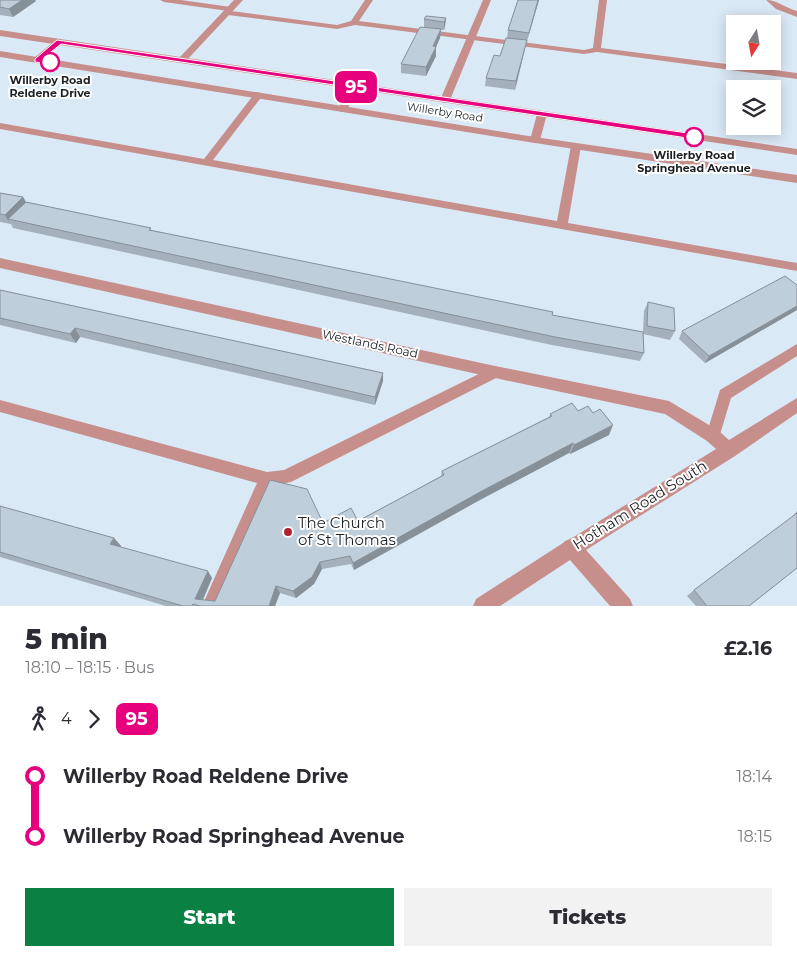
<!DOCTYPE html>
<html lang="en">
<head>
<meta charset="utf-8">
<style>
	:root { --surface:#fff; --page:#f2f2f3; --text:#2b2b33; --muted:#7c7c81; --accent:#0b8043 }
	body { margin:0; font-family:Montserrat,sans-serif; background:var(--page); color:var(--text); height:100vh; display:flex; flex-direction:column; font-size:19px; white-space:nowrap }
	* { box-sizing:border-box; margin:0 }
	p { font-size:16px; color:var(--muted) }
	.icon { flex:none; width:28px; height:28px; fill:none; stroke:currentColor; stroke-width:2; stroke-linecap:round; stroke-linejoin:round }
	.map { position:relative; height:606px; overflow:hidden }
	.side { display:flex; flex-direction:column; background:var(--surface); flex:1 }
	.side>* { flex:none }
	.badge { padding:0 10px; border-radius:8px; font-size:18px; line-height:32px }
	.needle { width:32px; rotate:191deg }
	.controls { position:absolute; left:726px; top:15px; display:grid; gap:10px }
	.controls a { display:grid; place-items:center; width:55px; height:55px; border-radius:0px; background:var(--surface); box-shadow:0 2px 12px #0003; font-size:25px }
	.map>.badge { position:absolute; translate:-50% -50%; box-shadow:0 0 0 2px #fff }
	.legs { display:flex; align-items:center; gap:8px; height:55px; padding:0 25px; font-size:16px }
	.legs p { margin-inline-start:auto }
	.head { display:flex; align-items:center; justify-content:space-between; height:85px; padding:0 25px }
	h1 { font-size:28px; font-weight:800; line-height:38px }
	.cta { display:flex; gap:10px; margin-top:auto; padding:10px 25px }
	.cta a { flex:1; height:58px; border-radius:0px; background:var(--accent); color:#fff; font-size:20px; font-weight:800; line-height:58px; text-align:center }
	.cta a+a { background:var(--page); color:var(--text) }
	ul { padding:0 25px; list-style:none }
	li { display:flex; align-items:center; gap:18px; height:60px; font-size:19px }
	li i { display:grid; place-items:center; width:8px; height:100%; margin:0 6px; background:currentColor }
	li i::after { content:''; width:12px; height:12px; margin:-6px; border:4px solid; border-radius:50%; background:var(--surface) }
	li p { margin-inline-start:auto }
	li:first-child i { background:linear-gradient(#0000 50%,currentColor 0) }
	li:last-child i { background:linear-gradient(currentColor 50%,#0000 0) }
	.map>svg:first-child { display:block }
	.lines { fill:none; stroke-linecap:round; stroke-linejoin:round }
	.service { fill:#c78f8c; fill-rule:evenodd }
	.minor { fill:#c78f8c; fill-rule:evenodd }
	.tertiary { fill:#c78f8c; fill-rule:evenodd }
	.wall { fill:#a4b1bc }
	.shaded-wall { fill:#869099 }
	.building { fill:#bfcedb; stroke:#869099 }
	.line-1 { fill:#e6007e; stroke:#fff }
	.stop-1-dot { fill:#fff; stroke:#e6007e; stroke-width:2.5 }
	.poi-dot { fill:#b22030; stroke:#fff; stroke-width:2 }
	.labels { text-anchor:middle; stroke-width:4; stroke-linejoin:round; paint-order:stroke }
	.far-stop-label { font-size:11px; font-weight:bold; fill:#1b2025; stroke:#fff }
	.far-street-label { font-size:11px; fill:#1b2025; stroke:#fff }
	.street-label { font-size:12px; fill:#1b2025; stroke:#fff }
	.near-street-label { font-size:15px; fill:#1b2025; stroke:#fff }
	.near-poi-label { font-size:15px; fill:#1b2025; stroke:#fff; text-anchor:start }
</style>
</head>
<body>
<div class="map">
<svg width="797" height="606" viewBox="0 0 797 606">
	<rect width="100%" height="100%" fill="#dae9f6"/>
	<g class="lines">
		<path class="service" d="M 160,0 L 181,0 L 231,7 L 235,9 L 231,11 L 337,25 L 351,21 L 365,0 L 373,0 L 359,21 L 584,50 L 593,48 L 599,0 L 607,0 L 601,48 L 797,73 L 797,79 L 597,52 L 584,54 L 355,25 L 337,29 L 228,15 L 224,13 L 228,11 L 164,2 Z
			M 56,40 L 63,42 L 40,62 L 34,62 L 34,58 Z
			M 356,84 L 360,87 L 346,111 L 343,112 L 340,111 L 338,109 L 353,85 Z
			M 258,92 L 263,95 L 213,160 L 557,221 L 571,146 L 576,143 L 581,146 L 568,223 L 797,263 L 797,271 L 0,129 L 0,123 L 204,159 L 255,93 Z
			M 542,111 L 547,114 L 540,140 L 535,143 L 532,142 L 530,140 L 537,114 Z
			M 797,344 L 797,356 L 731,398 L 718,441 L 713,443 L 708,441 L 706,436 L 720,390 Z
			M 495,366 L 500,368 L 502,372 L 500,376 L 291,482 L 272,486 L 220,606 L 202,606 L 257,483 L 0,412 L 0,400 L 267,472 L 284,470 Z"/>
		<path class="minor" d="M 234,0 L 243,0 L 185,62 L 179,62 L 179,58 Z
			M 483,0 L 491,0 L 450,100 L 445,103 L 441,102 L 440,100 Z
			M 766,0 C 777,0 786,8 797,11 L 797,17 L 776,9 Z
			M 0,258 L 495,366 L 669,401 L 719,431 L 729,440 L 797,398 L 797,413 L 735,456 L 586,550 L 630,599 L 633,606 L 610,606 L 570,560 L 500,606 L 473,606 L 476,599 L 563,543 L 565,541 L 572,538 L 716,449 L 707,441 L 665,414 L 495,378 L 0,268 Z"/>
		<path class="tertiary" d="M 0,30 L 797,149 L 797,155 L 0,36 Z
			M 0,51 L 535,137 L 797,175 L 797,183 L 535,143 L 0,57 Z"/>
	</g>
	<path class="wall" d="M 0,0 L 36,1 L 13,17 L 0,15 Z
		M 518,0 L 539,0 L 527,41 L 515,90 L 485,86 L 486,78 L 500,56 L 507,38 L 508,30 Z
		M 446,18 L 445,26 L 444,30 L 441,30 L 440,38 L 436,47 L 436,56 L 426,76 L 401,73 L 401,64 L 424,27 L 424,19 Z
		M 0,193 L 23,197 L 26,202 L 151,228 L 151,230 L 552,315 L 643,332 L 644,311 L 648,302 L 675,331 L 670,340 L 643,334 L 644,353 L 640,361 L 552,345 L 13,228 L 11,224 L 0,222 Z
		M 797,285 L 797,310 L 705,363 L 679,339 L 682,331 Z
		M 0,290 L 383,373 L 383,381 L 375,405 L 80,337 L 76,343 L 0,325 Z
		M 578,411 L 609,435 L 570,454 L 569,453 L 478,501 L 354,570 L 351,564 L 322,569 L 314,584 L 296,598 L 280,593 L 275,606 L 166,606 L 0,557 L 0,506 L 114,538 L 121,546 L 120,547 L 212,578 L 203,600 L 215,601 L 323,523 L 358,521 L 441,476 L 442,471 L 549,417 L 550,414 Z
		M 797,511 L 797,568 L 749,606 L 696,606 L 687,596 L 694,590 L 791,518 Z"/>
	<path class="shaded-wall" d="M 22,0 L 35,0 L 36,1 L 13,17 L 9,9 Z
		M 538,0 L 539,0 L 527,41 L 529,33 Z
		M 446,18 L 445,26 L 444,30 L 444,22 Z
		M 441,29 L 440,38 L 436,47 L 436,56 L 426,76 L 426,67 L 433,46 Z
		M 527,40 L 525,48 L 515,90 L 516,81 Z
		M 23,197 L 28,206 L 8,219 L 10,224 L 5,215 Z
		M 797,306 L 797,310 L 705,363 L 709,356 Z
		M 75,328 L 80,337 L 76,343 L 70,334 Z
		M 383,373 L 383,381 L 375,405 L 375,397 Z
		M 613,425 L 609,435 L 570,454 L 574,445 Z
		M 573,443 L 569,453 L 478,501 L 354,570 L 353,563 L 480,492 Z
		M 114,538 L 121,546 L 118,552 L 110,544 Z
		M 320,562 L 322,569 L 314,584 L 296,598 L 293,591 Z
		M 208,571 L 212,578 L 200,606 L 195,599 Z
		M 276,586 L 280,593 L 275,606 L 269,606 Z"/>
	<path class="building" d="M 0,0 L 22,0 L 9,9 L 0,7 Z
		M 518,0 L 538,0 L 529,33 L 508,30 Z
		M 426,16 L 446,18 L 444,22 L 424,19 Z
		M 420,27 L 441,29 L 433,46 L 436,47 L 426,67 L 401,64 Z
		M 506,38 L 527,40 L 516,81 L 486,78 L 494,55 L 500,56 Z
		M 0,193 L 23,197 L 5,215 L 0,214 Z
		M 26,202 L 151,228 L 149,230 L 169,234 L 553,312 L 552,315 L 643,332 L 644,353 L 555,337 L 8,219 Z
		M 785,276 L 797,285 L 797,306 L 709,356 L 682,331 Z
		M 0,290 L 383,373 L 375,397 L 75,328 L 70,334 L 0,318 Z
		M 648,302 L 674,308 L 675,331 L 647,326 Z
		M 572,403 L 578,411 L 588,406 L 593,413 L 600,409 L 613,425 L 574,445 L 573,443 L 480,492 L 353,563 L 350,556 L 320,562 L 312,577 L 293,591 L 276,586 L 269,606 L 200,606 L 193,604 L 192,606 L 183,606 L 0,552 L 0,506 L 114,538 L 110,544 L 208,571 L 195,599 L 215,601 L 270,480 L 307,489 L 323,523 L 351,508 L 358,521 L 444,475 L 442,471 L 552,416 L 550,414 Z
		M 797,513 L 797,568 L 749,606 L 707,606 L 694,590 Z"/>
	<path class="line-1" d="M 57,40 L 694,134 L 698,137 L 694,139 L 61,44 L 42,59 L 52,61 L 52,64 L 35,62 L 35,59 Z"/>
	<g class="stop-1-dot">
		<circle cx="50" cy="62" r="9"/>
		<circle cx="694" cy="137" r="9"/>
	</g>
	<circle class="poi-dot" cx="288" cy="532" r="5"/>
	<g class="labels">
		<g class="far-stop-label">
			<text x="50" y="84">Willerby Road<tspan x="50" dy="13">Reldene Drive</tspan></text>
			<text x="694" y="159">Willerby Road<tspan x="694" dy="13">Springhead Avenue</tspan></text>
		</g>
		<g class="far-street-label">
			<text transform="translate(445 112) rotate(9)" y="4">Willerby Road</text>
		</g>
		<g class="street-label">
			<text transform="translate(370 344) rotate(12)" y="4">Westlands Road</text>
		</g>
		<g class="near-street-label">
			<text transform="translate(640 505) rotate(-32)" y="5">Hotham Road South</text>
		</g>
		<g class="near-poi-label">
			<text x="298" y="528">The Church<tspan x="298" dy="17">of St Thomas</tspan></text>
		</g>
	</g>
</svg>
<div class="controls">
<a><svg class="needle" viewBox="-14 -14 28 28"><path d="M0-13l5 13h-10z" fill="#e53935"/><path d="M0 13l5-13h-10z" fill="#7c7c81"/></svg></a>
<a><svg class="icon" aria-label="layers" viewBox="0 0 24 24"><path d="M12 4l9 5-9 5-9-5zM3 14l9 5 9-5"/></svg></a>
</div>
<b class="badge" style="left:356px;top:87px;background:#e6007e;color:#fff">95</b>
</div>
<section class="side">
<div class="head"><div><h1>5 min</h1><p>18:10 – 18:15 · Bus</p></div><b>£2.16</b></div>
<div class="legs"><svg class="icon" aria-label="walk" viewBox="0 0 24 24"><circle cx="13" cy="4" r="2"/><path d="M13 8l-2 6 4 7M11 14l-3 7M7 12l3-4h3l4 4"/></svg>4<svg class="icon" aria-label="forward" viewBox="0 0 24 24"><path d="M9 5l7 7-7 7"/></svg><b class="badge" style="background:#e6007e;color:#fff">95</b></div>
<ul>
<li><i style="color:#e6007e"></i><b>Willerby Road Reldene Drive</b><p>18:14</p></li>
<li><i style="color:#e6007e"></i><b>Willerby Road Springhead Avenue</b><p>18:15</p></li>
</ul>
<div class="cta"><a>Start</a><a>Tickets</a></div>
</section>
</body>
</html>
